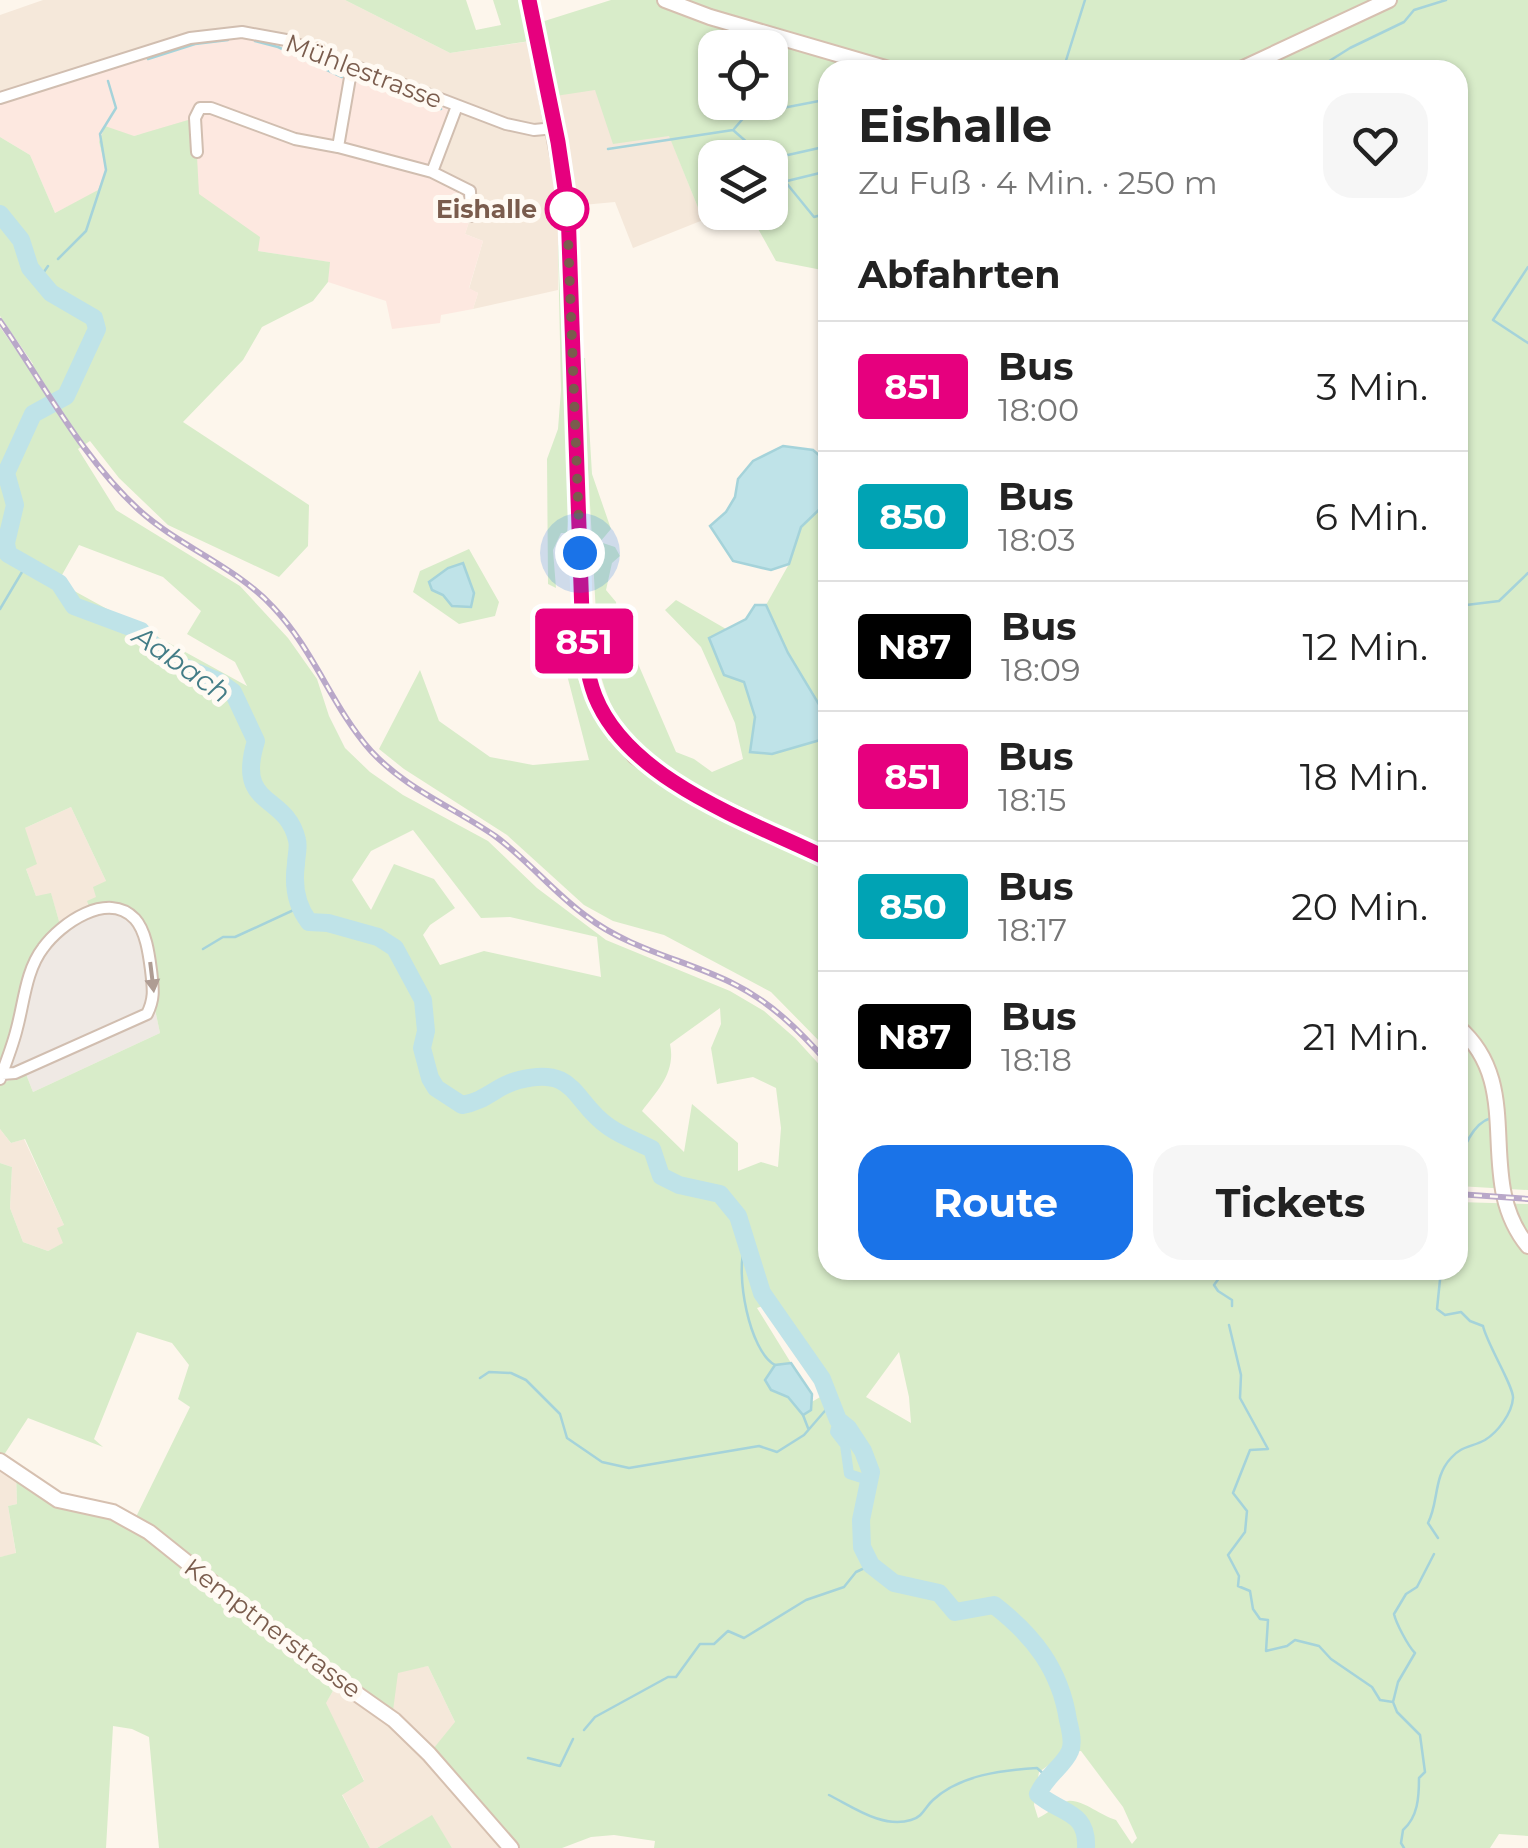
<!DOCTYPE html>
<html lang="de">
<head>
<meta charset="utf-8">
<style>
	:root { --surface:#fff; --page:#f6f6f6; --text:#222; --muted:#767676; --line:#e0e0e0; --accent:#1a73e8 }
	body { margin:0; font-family:Montserrat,sans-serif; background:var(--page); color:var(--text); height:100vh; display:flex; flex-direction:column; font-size:38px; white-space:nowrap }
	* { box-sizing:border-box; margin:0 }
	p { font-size:32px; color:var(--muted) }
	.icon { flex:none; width:55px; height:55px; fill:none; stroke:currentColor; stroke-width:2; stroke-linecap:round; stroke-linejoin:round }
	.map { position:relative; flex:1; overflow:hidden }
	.panel { position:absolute; left:818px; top:60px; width:650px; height:1220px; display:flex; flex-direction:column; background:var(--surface); border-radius:30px; box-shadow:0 2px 8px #0004 }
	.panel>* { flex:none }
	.badge { padding:0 20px; border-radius:8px; font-size:35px; line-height:65px }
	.fabs { position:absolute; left:698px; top:30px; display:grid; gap:20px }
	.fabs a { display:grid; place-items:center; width:90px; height:90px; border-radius:20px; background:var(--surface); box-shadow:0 2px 8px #0004; font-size:50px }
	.you { position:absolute; width:50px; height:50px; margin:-25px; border:8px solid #fff; border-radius:50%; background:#1a73e8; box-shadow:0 0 0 15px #1a73e833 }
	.map>.badge { position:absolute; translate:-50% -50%; box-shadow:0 0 0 5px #fff }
	h2 { padding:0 40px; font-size:38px; line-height:90px }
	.round { display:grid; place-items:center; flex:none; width:105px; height:105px; border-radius:30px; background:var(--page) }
	.overview { display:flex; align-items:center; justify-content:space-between; height:170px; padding:0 40px }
	h1 { font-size:48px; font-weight:700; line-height:75px }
	.primary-button { display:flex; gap:20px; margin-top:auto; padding:20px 40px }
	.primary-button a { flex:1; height:115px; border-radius:30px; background:var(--accent); color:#fff; font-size:40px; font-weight:700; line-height:115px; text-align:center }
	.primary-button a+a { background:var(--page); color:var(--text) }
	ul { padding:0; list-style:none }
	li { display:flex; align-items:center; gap:30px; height:130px; padding:0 40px; border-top:2px solid var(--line) }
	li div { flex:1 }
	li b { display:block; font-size:38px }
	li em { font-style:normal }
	li .badge { min-width:110px; font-weight:700; text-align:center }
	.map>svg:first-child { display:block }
	.residential { fill:#f5e8da }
	.commercial { fill:#fde8e0 }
	.industrial { fill:#efe9e4 }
	.green { fill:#d8ecc9; fill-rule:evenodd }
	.water { fill:#bfe3e8; stroke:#a5d3da; stroke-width:2.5 }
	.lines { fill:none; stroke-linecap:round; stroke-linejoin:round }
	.stream { stroke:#a5d3da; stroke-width:2.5 }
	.canal { stroke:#bfe3e8; stroke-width:10 }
	.river { stroke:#bfe3e8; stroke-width:18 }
	.street-casing { stroke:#d1beb0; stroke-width:14 }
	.secondary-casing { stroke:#d6c0b0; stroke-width:18 }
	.street { stroke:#fff; stroke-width:10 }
	.secondary { stroke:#fff; stroke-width:14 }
	.rail-casing { stroke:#b9a8c9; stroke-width:6 }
	.rail { stroke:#fffaf3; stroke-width:2.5; stroke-dasharray:8; stroke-linecap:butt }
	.oneway { fill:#af9d94 }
	.line-casing { stroke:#fff; stroke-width:22 }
	.line { stroke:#e6007e; stroke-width:15 }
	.walk { stroke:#7a5c4d; stroke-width:10; stroke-dasharray:0 18 }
	.stop-dot { fill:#fff; stroke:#e6007e; stroke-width:5 }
	.labels { text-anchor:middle; stroke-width:10; stroke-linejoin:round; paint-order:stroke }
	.street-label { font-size:25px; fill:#7a5c4d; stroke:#fffaf3 }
	.stop-label { font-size:25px; font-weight:bold; fill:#7a5c4d; stroke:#fffaf3; text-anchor:end }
	.water-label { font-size:28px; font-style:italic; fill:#437c86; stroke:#fffaf3 }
</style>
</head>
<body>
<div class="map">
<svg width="1528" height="1848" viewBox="0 0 1528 1848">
	<rect width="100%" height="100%" fill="#fdf6ec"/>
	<path class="residential" d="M 43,0 L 345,0 L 450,53 L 538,40 L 595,90 L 669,135 L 703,220 L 633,248 L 615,202 L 561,207 L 563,246 L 558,246 L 558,290 L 473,309 L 478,293 L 469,289 L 483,241 L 465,234 L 471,216 L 0,98 L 0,15 Z
		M 71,807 L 106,881 L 91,911 L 61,928 L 51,894 L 36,896 L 26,869 L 25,828 Z
		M 0,1129 L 11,1143 L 24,1139 L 64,1225 L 64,1243 L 48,1251 L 23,1242 L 10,1208 L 12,1167 L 0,1163 Z
		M 0,1461 L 16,1472 L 17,1504 L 8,1506 L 16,1554 L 0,1557 Z
		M 428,1666 L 455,1722 L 511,1848 L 452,1848 L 431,1816 L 377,1848 L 370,1848 L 342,1794 L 364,1780 L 325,1704 L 339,1681 Z"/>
	<path class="commercial" d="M 259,34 L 457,106 L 432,172 L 470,191 L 471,216 L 465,234 L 483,241 L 469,288 L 478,293 L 473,309 L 441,315 L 440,323 L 392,329 L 386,301 L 328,282 L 329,262 L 258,251 L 198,194 L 195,118 L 134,136 L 99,142 L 106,170 L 98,191 L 55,213 L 30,155 L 0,137 L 0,98 L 190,38 Z"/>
	<path class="industrial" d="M 101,908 L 136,920 L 160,1033 L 33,1092 L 26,1074 L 0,1084 L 31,969 L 61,928 Z"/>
	<path class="green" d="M 345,0 L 466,0 L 476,30 L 501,25 L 493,0 L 529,0 L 535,24 L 611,0 L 1528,0 L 1528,1190 L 1458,1186 L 1458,70 L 828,70 L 828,268 L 822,270 L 776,261 L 751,216 L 703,220 L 669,136 L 613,144 L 595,90 L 549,97 L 537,40 L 450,53 ZM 715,48 L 770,48 L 770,102 L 715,102 ZM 715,158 L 770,158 L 770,212 L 715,212 Z
		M 195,118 L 199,194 L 260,237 L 258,251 L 330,262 L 328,282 L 313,301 L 262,327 L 243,360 L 183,422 L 309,505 L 308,546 L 279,577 L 168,525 L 119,478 L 90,441 L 78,449 L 116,510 L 240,586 L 288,638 L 317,679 L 329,716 L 345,748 L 370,772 L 403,795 L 488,841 L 537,888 L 606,940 L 730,991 L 764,1011 L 795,1038 L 827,1073 L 828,1270 L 1458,1270 L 1458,1202 L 1528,1204 L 1528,1836 L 1499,1834 L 1490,1848 L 654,1848 L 655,1841 L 614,1835 L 591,1837 L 562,1848 L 511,1848 L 429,1754 L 455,1722 L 428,1666 L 398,1673 L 392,1718 L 338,1682 L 326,1703 L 364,1781 L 342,1795 L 370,1848 L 159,1848 L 149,1737 L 132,1729 L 113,1726 L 106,1848 L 0,1848 L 0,1557 L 16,1553 L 8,1506 L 17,1504 L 16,1472 L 47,1495 L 134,1521 L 190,1407 L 178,1399 L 189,1365 L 172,1343 L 137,1332 L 94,1439 L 103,1447 L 28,1418 L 0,1461 L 0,1163 L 12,1167 L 10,1208 L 23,1242 L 48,1251 L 63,1243 L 57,1228 L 64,1225 L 25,1139 L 11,1143 L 0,1129 L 0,1084 L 26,1074 L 33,1092 L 160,1033 L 136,920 L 123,911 L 91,911 L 87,901 L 96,897 L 93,887 L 106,881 L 71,807 L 25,828 L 37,864 L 26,869 L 36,896 L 51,893 L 61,928 L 42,948 L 0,1079 L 0,327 L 28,367 L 33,364 L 0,316 L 0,137 L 30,155 L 55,213 L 98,190 L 106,170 L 99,142 L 105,126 L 134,136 ZM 79,545 L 163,577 L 201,611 L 187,634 L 235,662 L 247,686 L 58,582 ZM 413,830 L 481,918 L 510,917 L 597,937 L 601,977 L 484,951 L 440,965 L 423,935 L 430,925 L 455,908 L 434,879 L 394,864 L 371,910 L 352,880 L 371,851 ZM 720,1008 L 721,1024 L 711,1048 L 717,1084 L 753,1077 L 776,1088 L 781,1128 L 778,1167 L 761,1162 L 738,1171 L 738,1143 L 692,1104 L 684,1152 L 642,1111 C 658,1090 676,1072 670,1044 ZM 768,1304 L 818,1369 L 827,1393 L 798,1410 L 787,1397 L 771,1390 L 775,1365 L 791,1363 L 757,1308 ZM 899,1352 L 909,1397 L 911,1423 L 866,1397 ZM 1081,1751 L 1123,1807 L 1137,1838 L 1132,1844 L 1116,1820 C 1101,1816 1082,1799 1068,1801 C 1059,1803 1047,1814 1038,1818 L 1034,1805 L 1039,1772 L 1067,1752 Z
		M 558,245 L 563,246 L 570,497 L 567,533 L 561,533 L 553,550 L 556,588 L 548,584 L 547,459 L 558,429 L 561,390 Z
		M 582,358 L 585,358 L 592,474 L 611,529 L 600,542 L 615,547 L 620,556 L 612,563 L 606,590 L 616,602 L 622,655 L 636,659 L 676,752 L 694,759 L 712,772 L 743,759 L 735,723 L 701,647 L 665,610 L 676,600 L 726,629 L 710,637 L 724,675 L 744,682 L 755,717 L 773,754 L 827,738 L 827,1049 L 771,992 L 664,935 L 613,921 L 584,905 L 507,835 L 404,769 L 379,749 L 420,670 L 439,721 L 490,757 L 533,765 L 589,760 L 567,675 L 576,674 L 588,704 L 609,741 L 616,733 L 680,786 L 691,783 C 641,748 616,734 599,669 Z
		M 827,502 L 827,720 L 788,653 L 766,605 L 789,564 L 801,527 Z
		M 469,549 L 499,602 L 495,616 L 459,624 L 413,592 L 420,571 Z
		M 432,1815 L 452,1848 L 377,1848 Z"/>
	<path class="water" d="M 783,446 L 813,450 L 827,462 L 827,502 L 801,527 L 789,564 L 771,570 L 733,561 L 710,526 L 726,512 L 735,497 L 738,479 L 753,461 Z
		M 463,563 L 474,593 L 471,607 L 452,606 L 443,595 L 432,590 L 429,582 L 448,568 Z
		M 755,605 L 766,605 L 788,653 L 826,716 L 827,738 L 772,754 L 750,752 L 755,717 L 744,682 L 724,675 L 709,638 L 746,619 Z
		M 791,1363 L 812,1394 L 811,1410 L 803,1415 L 788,1397 L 771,1390 L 765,1380 L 775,1365 Z"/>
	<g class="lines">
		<path class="stream" d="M 255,41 L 278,47 L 342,77
			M 148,59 L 195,44 L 228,40
			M 1063,70 L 1085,0
			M 1315,70 L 1350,48 L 1404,22 L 1414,10 L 1446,0
			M 357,79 L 368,80 L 441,109
			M 734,129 L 746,115 L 819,101
			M 608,149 L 733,130 L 765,158
			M 770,159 L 828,146
			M 770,163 L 814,217 L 828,213
			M 787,181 L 828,171
			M 58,259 L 86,231 L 106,170 L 100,134 L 116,108 L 108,81
			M 1528,267 L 1493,320 L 1528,343
			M 39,279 L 48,266
			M 0,468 L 6,473
			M 1458,606 L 1499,601 L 1528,573
			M 0,609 L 25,567
			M 203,949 L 223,937 L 235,937 L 298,908
			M 1458,1168 C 1462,1149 1473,1123 1491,1118
			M 745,1246 C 735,1273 749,1351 775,1365
			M 1225,1270 L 1214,1285 L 1218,1291 L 1232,1300 L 1232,1306
			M 1229,1325 L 1241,1375 L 1240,1398 L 1268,1449 L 1250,1450 L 1233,1493 L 1247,1511 L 1245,1532 L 1228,1555 L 1239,1576 L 1238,1586 L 1250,1591 L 1253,1609 L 1260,1619 L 1268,1620 L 1266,1651 L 1287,1646 L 1295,1640 L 1319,1646 L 1331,1659 L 1372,1687 L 1380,1700 L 1393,1702
			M 480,1378 L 489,1372 L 511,1373 L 526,1380 L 560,1414 L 567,1438 L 602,1462 L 629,1468 L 759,1446 L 777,1452 L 804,1435 L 830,1405
			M 803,1415 L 808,1428
			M 1438,1538 L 1428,1523 C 1439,1502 1433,1477 1451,1458 C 1461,1446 1472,1447 1485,1440 C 1498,1432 1512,1413 1513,1398 C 1514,1387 1487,1344 1483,1326 L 1470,1321 L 1461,1312 L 1445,1315 L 1437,1309 L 1441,1270
			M 584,1730 L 595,1717 L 668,1677 L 676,1677 L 700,1644 L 714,1644 L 728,1631 L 744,1638 L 806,1600 L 844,1587 L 856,1572 L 871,1565
			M 528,1758 L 560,1766 L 573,1739
			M 829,1795 C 853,1807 883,1829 911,1820 C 923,1817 925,1807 933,1800 C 960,1775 1002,1770 1037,1768 L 1046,1776
			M 1404,1848 L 1401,1843 L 1403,1830 C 1418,1817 1419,1797 1419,1778 L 1425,1772 L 1420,1735 L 1397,1712 L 1393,1702 L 1398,1682 L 1415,1653 C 1408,1646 1396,1623 1394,1614 L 1406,1594 L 1417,1587 L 1434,1554"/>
		<path class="canal" d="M 838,1420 L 835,1432 L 845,1445 L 849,1474 L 871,1481"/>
		<path class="river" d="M 0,214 L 21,240 L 30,268 L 51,293 L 94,318 L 97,329 L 66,396 L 33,414 L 6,473 L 15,505 L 6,543 L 8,554 L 59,583 L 74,606 L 141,631 L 165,659 L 218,681 L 233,692 L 256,741 C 235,809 286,792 297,840 C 299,847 296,857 296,864 C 293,885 296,905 309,922 L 328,923 L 378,937 L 395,948 L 423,1000 L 426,1031 L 422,1048 L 430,1078 L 436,1088 L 462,1105 C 487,1101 497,1085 519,1080 C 577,1065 573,1103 609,1127 C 622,1136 638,1142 652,1149 L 661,1176 L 679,1185 L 720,1194 L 738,1216 L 762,1293 L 822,1379 L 838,1420 L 848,1428 L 863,1451 L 871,1472 L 861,1520 L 862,1547 L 871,1565 L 894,1583 L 939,1593 L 955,1612 L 994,1605 C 1033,1635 1060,1669 1068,1720 C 1070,1729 1074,1742 1070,1751 C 1064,1766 1047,1774 1038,1794 C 1060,1814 1088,1810 1086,1848"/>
		<defs>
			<path id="street" d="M 352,66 L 338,147 L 432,172 L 457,106
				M 0,98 L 190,38 L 242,32 L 286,40 L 506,124 L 534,130 L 555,128
				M 197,152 L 195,118 L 200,108 L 211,108 L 295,139 L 338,147
				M 432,172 L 470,191 L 471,216
				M 0,1079 C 6,1062 13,1045 17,1028 C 24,1002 26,970 43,948 C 60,924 108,890 135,919 C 146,931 149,955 151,970 C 153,988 155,998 147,1014 L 15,1073 L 2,1074"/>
			<path id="secondary" d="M 529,0 L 568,209 L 582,613 L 588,670 L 594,693 L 602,712 L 635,756 L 680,787 L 828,859
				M 665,0 L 710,17 L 892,70
				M 1239,70 L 1389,0
				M 1458,1027 C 1528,1087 1472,1178 1528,1246
				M 0,1461 L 58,1500 L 113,1512 L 149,1532 L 313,1663 L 394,1720 L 429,1754 L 511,1848"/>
		</defs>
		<use href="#street" class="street-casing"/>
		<use href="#secondary" class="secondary-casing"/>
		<use href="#street" class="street"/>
		<use href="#secondary" class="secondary"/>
		<defs>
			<path id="rail" d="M 0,321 C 44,384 82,458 139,510 C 180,547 235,566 273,607 C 314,650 332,707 371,751 C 406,789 453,807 495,836 C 528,860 553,892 586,916 C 629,949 682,959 730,982 C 770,1001 799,1030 828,1063
				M 1458,1194 L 1528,1199"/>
		</defs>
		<use href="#rail" class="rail-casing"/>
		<use href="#rail" class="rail"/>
	</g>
	<defs><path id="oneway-solid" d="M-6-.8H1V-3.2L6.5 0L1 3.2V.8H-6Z" transform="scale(2.5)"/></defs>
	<use class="oneway" href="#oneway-solid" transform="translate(152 977) rotate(83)"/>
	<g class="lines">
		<defs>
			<path id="line" d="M 529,0 L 558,142 L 568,209 L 582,614 C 584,641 585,670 595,696 C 629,781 750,821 828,859"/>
		</defs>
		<use href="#line" class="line-casing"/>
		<use href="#line" class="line"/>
		<path class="walk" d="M 567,209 L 580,553"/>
	</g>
	<circle class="stop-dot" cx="567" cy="209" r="20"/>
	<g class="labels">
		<g class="street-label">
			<text transform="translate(364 71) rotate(21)" y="9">Mühlestrasse</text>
			<text transform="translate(273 1628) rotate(37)" y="9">Kemptnerstrasse</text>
		</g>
		<g class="stop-label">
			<text x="537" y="218">Eishalle</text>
		</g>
		<g class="water-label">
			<text transform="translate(182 664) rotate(35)" y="10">Aabach</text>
		</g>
	</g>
</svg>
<div class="fabs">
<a><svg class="icon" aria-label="locate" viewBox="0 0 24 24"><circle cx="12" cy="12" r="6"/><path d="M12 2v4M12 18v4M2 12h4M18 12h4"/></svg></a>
<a><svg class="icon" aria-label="layers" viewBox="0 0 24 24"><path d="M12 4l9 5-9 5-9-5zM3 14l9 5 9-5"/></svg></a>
</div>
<div class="you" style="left:580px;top:553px"></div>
<b class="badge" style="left:584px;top:641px;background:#e6007e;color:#fff">851</b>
<section class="panel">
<div class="overview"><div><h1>Eishalle</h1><p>Zu Fuß · 4 Min. · 250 m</p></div><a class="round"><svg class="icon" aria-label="heart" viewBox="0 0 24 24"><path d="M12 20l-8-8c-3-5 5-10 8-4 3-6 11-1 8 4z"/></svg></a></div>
<h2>Abfahrten</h2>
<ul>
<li><span class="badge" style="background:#e6007e;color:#fff">851</span><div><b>Bus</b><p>18:00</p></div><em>3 Min.</em></li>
<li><span class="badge" style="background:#00a3b4;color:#fff">850</span><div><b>Bus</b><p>18:03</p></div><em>6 Min.</em></li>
<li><span class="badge" style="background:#000;color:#fff">N87</span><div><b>Bus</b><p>18:09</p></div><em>12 Min.</em></li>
<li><span class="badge" style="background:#e6007e;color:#fff">851</span><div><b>Bus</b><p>18:15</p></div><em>18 Min.</em></li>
<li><span class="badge" style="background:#00a3b4;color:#fff">850</span><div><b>Bus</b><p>18:17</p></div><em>20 Min.</em></li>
<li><span class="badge" style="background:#000;color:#fff">N87</span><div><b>Bus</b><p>18:18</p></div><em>21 Min.</em></li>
</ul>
<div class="primary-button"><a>Route</a><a>Tickets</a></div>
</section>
</div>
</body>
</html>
